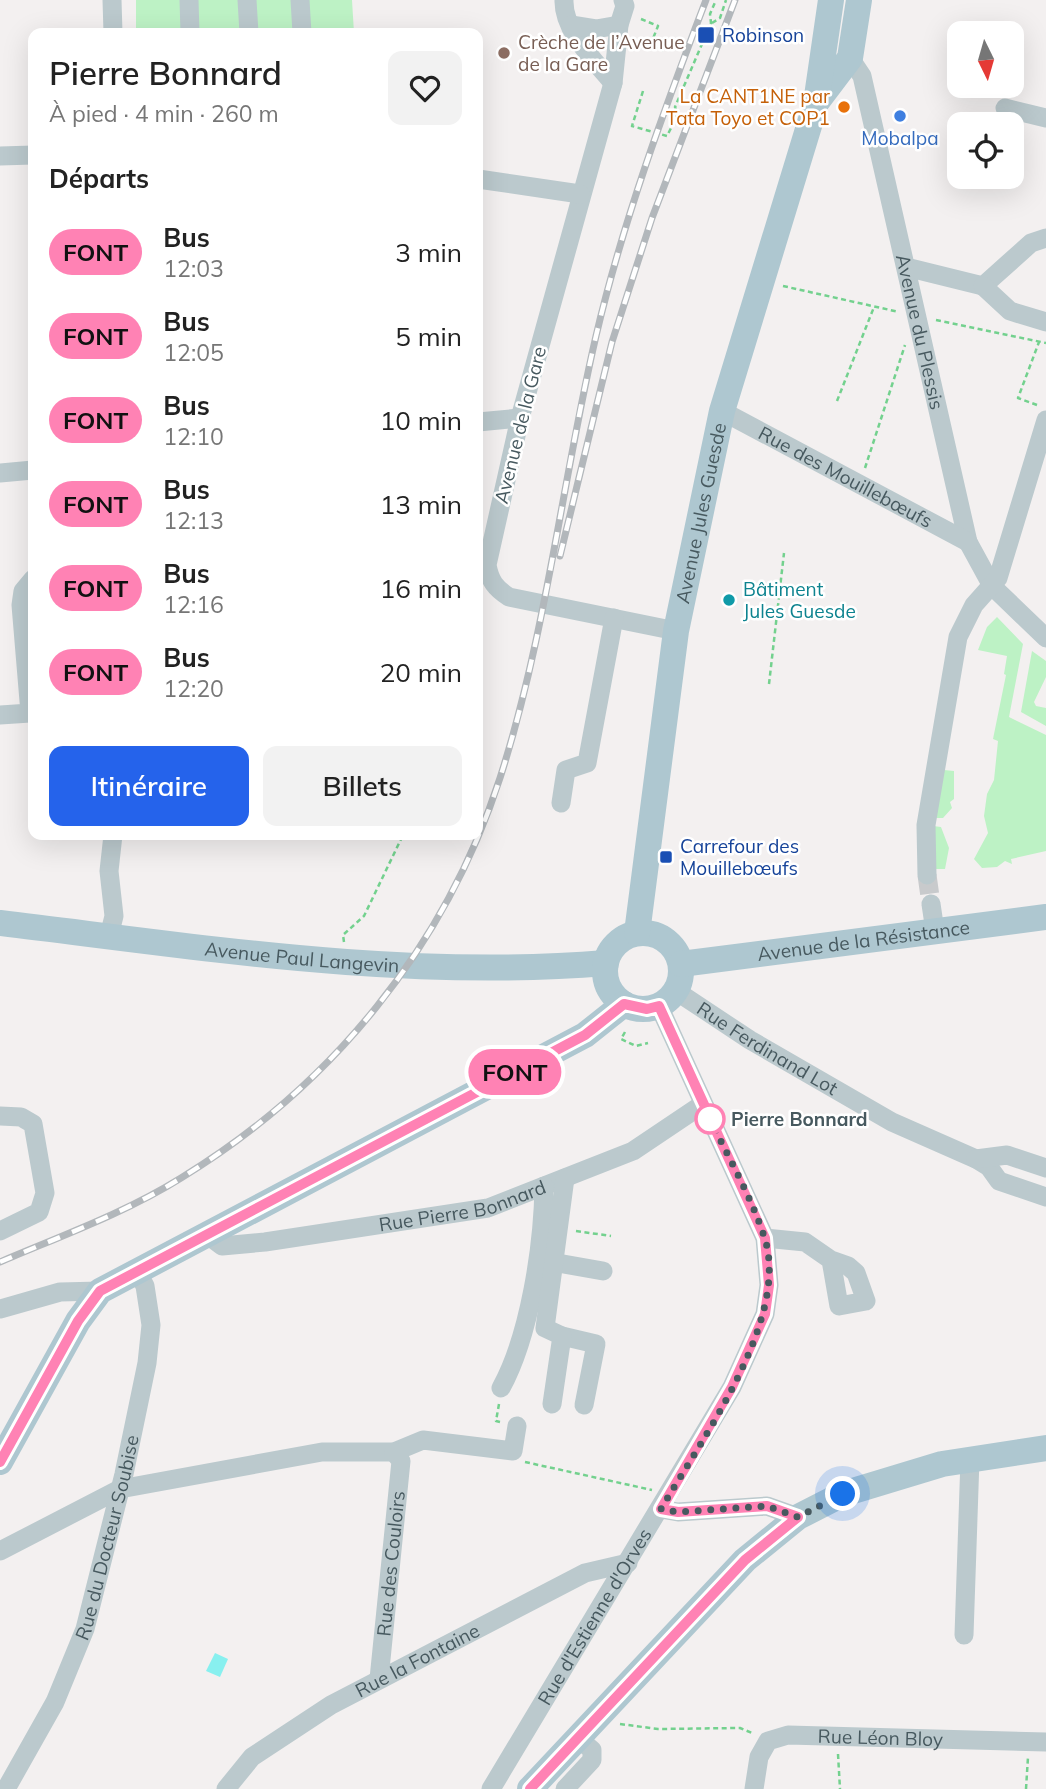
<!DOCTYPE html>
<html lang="fr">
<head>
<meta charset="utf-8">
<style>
	:root { --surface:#fff; --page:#f2f2f2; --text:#222; --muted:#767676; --accent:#2563eb }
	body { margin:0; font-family:Mulish,sans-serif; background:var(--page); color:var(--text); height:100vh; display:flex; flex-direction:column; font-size:26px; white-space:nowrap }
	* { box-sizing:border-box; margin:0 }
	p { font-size:23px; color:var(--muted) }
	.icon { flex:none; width:38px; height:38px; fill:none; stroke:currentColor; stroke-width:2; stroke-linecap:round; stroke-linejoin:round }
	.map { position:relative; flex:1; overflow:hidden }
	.panel { position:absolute; left:28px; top:28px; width:455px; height:812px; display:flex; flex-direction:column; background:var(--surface); border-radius:14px; box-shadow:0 7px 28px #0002 }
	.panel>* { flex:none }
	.badge { padding:0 14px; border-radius:23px; font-size:24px; line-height:46px }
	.needle { width:46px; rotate:175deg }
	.buttons { position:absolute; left:947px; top:21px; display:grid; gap:14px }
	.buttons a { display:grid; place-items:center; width:77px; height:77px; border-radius:14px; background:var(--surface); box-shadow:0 7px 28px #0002; font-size:35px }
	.you { position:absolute; width:35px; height:35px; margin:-18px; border:5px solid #fff; border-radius:50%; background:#1a73e8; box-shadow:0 0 0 10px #1a73e833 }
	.map>.badge { position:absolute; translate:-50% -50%; box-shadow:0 0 0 4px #fff }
	h2 { padding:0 21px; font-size:26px; line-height:63px }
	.round { display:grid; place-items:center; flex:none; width:74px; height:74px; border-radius:14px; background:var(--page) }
	.summary { display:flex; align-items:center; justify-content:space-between; height:119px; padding:0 21px }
	h1 { font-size:33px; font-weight:600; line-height:52px }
	.primary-button { display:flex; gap:14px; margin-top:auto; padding:14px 21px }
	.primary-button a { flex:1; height:80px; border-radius:14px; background:var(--accent); color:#fff; font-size:28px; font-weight:600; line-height:80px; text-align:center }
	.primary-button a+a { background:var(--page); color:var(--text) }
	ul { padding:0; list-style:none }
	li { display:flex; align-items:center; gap:21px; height:84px; padding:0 21px }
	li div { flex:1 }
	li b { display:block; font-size:26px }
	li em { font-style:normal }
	li .badge { min-width:77px; font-weight:700; text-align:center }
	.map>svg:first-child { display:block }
	.green { fill:#bdf2c5 }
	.water { fill:#88f0ef }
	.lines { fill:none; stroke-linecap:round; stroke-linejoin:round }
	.minor-tunnel { stroke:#c8cacc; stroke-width:19; stroke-dasharray:19 10; stroke-linecap:butt }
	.path { stroke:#73d18e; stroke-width:2.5; stroke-dasharray:5 3.5; stroke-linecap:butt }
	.minor { stroke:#bbc9cd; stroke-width:19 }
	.major { stroke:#aec7d0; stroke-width:26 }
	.rail-casing { stroke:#b2b7bb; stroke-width:7 }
	.rail { stroke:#fff; stroke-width:4.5; stroke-dasharray:13; stroke-linecap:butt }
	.line-casing { stroke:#fff; stroke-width:16 }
	.line { stroke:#ff82b4; stroke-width:10 }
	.walk { stroke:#47595f; stroke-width:7; stroke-dasharray:0 12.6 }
	.transit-dot { fill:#1a4fb4; stroke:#fff; stroke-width:2.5 }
	.education-dot { fill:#8d6e63; stroke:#fff; stroke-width:2.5 }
	.food-dot { fill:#e8710a; stroke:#fff; stroke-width:2.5 }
	.shop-dot { fill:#3f7fe0; stroke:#fff; stroke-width:2.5 }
	.culture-dot { fill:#0f9aa8; stroke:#fff; stroke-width:2.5 }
	.stop-dot { fill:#fff; stroke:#ff82b4; stroke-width:3.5 }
	.labels { text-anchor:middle; stroke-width:5; stroke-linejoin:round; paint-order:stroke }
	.transit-label { font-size:19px; fill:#164399; stroke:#fff; text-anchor:start }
	.education-label { font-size:19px; fill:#785e54; stroke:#fff; text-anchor:start }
	.food-label { font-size:19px; fill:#c56008; stroke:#fff; text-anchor:end }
	.shop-label { font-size:19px; fill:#366cbe; stroke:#fff }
	.street-label { font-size:19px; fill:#47595f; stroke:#fff }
	.culture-label { font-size:19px; fill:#0d838f; stroke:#fff; text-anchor:start }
	.stop-label { font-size:19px; font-weight:bold; fill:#47595f; stroke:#fff; text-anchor:start }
</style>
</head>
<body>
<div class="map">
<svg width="1046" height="1789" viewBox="0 0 1046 1789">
	<rect width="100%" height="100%" fill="#f3f0f0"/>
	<path class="green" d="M 136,0 L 352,0 L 354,33 L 136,33 Z
		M 997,617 L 1023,644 L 1009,717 L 1046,735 L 1046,851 L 1011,859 L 1012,864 L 1005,861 L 997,867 L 982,868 L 974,859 L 988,833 L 984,816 L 987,794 L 994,780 L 998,741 L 993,739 L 1006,675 L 1004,674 L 1007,656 L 978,650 L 987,627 Z
		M 1032,651 L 1046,661 L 1046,677 L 1034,702 L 1036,706 L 1046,708 L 1046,726 L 1021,712 Z
		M 944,770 L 954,771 L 954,799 L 950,802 L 952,808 L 943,818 L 936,818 Z
		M 933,826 L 941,827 L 949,848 L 945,869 L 936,869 Z"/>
	<path class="water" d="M 215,1653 L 228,1659 L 220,1677 L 206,1671 Z"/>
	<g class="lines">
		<path class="minor-tunnel" d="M 927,875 L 931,904"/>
		<path class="path" d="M 641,19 L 658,26 L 650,46 L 663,50
			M 712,23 L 720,18 L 726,0
			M 643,91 L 632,126 L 667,136 L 678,114 L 675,107 L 711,23 L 710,14 L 716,0
			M 783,286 L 899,312
			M 936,320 L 1046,343
			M 837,401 L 874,307
			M 1037,405 L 1018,398 L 1039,342
			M 865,468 L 905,345
			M 478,606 L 484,601
			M 769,684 L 784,553
			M 344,942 L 343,935 L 364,916 L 403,835
			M 625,1032 L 621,1039 L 636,1046 L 648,1043
			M 576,1231 L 611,1236
			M 499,1404 L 496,1421 L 500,1422
			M 525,1462 L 652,1490
			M 620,1724 L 658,1729 L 740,1728 L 752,1733
			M 838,1754 L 840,1789
			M 1026,1789 L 1028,1757"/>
		<g class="minor">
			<path d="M 112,0 L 113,33"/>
			<path d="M 189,0 L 190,33"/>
			<path d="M 247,0 L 249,33"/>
			<path d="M 300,0 L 302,33"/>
			<path d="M 564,0 C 563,31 595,61 613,83"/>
			<path d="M 623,0 L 625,6 L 619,25 L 613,83 L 520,418 L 487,565 C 490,581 495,588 509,597 L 676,631"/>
			<path d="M 571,25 L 596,29 L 619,25"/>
			<path id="s1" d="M 850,58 L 862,76 L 968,542 L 992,586 L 1046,638"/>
			<path d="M 1005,108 L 1046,118"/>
			<path d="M 0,156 L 33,155"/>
			<path d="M 478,179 L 580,194"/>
			<path d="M 906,267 L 983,286 L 1031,243 L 1046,238"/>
			<path d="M 983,286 L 1010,311 L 1046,322"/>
			<path id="s2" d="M 722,411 L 968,542"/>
			<path d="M 478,422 L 520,418"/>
			<path d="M 0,473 L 33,470"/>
			<path d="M 0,715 L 30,713 L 21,605 L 23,591 L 33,579"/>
			<path d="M 561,803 L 566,770 L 587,763 L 614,618"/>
			<path d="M 927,875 L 926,825 L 958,637 L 974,605 L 998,578 L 1046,420"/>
			<path d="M 931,904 L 935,931"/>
			<path d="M 109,936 L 114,916 L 109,871 L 113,835"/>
			<path id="s3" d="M 676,991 L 750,1040 L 892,1122 L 976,1159 L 989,1167 L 999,1181 L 1046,1197"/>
			<path d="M 0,1116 L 21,1117 L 33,1124 L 45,1193 L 39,1212 L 0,1231"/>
			<path d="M 976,1159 L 1007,1155 L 1046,1168"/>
			<path id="s4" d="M 206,1234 L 222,1246 L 265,1242 L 488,1208 L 633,1151 L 703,1104"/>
			<path d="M 765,1238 L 805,1242 L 831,1260 L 848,1266 L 856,1273 L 866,1301 L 839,1306 L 831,1260"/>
			<path d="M 552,1262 L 603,1271"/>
			<path d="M 0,1309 L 60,1292 L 100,1291"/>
			<path d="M 562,1336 L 596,1344 L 584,1405"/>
			<path d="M 501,1388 C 530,1335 543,1246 544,1186"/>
			<path d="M 552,1404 L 562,1336 L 545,1328 L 565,1178"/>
			<path d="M 661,1509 L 678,1512 L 767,1506 L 798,1517"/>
			<path d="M 0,1551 L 120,1489 L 322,1452 L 394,1452 L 423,1440 L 513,1451 L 517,1426"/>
			<path d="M 964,1635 L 970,1459"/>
			<path id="s5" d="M 379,1679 L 401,1461 L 394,1452"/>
			<path id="s6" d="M 6,1789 L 55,1702 L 85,1629 L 124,1474 L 147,1363 L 151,1325 L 145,1286 L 137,1271"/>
			<path id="s7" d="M 226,1789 L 252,1757 L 331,1705 L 585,1573 L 628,1563"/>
			<path id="s8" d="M 491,1789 L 732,1387 L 765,1314 L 769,1285 L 765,1238 L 659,1006"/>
			<path d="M 565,1789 L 592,1760 L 592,1750 L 578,1738"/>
			<path id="s9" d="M 754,1789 L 759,1757 L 768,1741 L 788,1735 L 1046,1742"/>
		</g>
		<g class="major">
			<path d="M 816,103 L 850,58 L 859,0"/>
			<path id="s10" d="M 0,923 C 200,947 404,980 606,963"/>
			<circle cx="643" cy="971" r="38"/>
			<path id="s11" d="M 637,933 L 676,631 L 722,411 L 816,103 L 831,0"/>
			<path id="s12" d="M 681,964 L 1046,917"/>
			<path d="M 0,1462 L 78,1321 L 100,1291 L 585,1035 L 624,1004"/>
			<path d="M 530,1789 L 745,1560 L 798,1517 L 843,1494 L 942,1464 L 1046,1448"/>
		</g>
		<defs>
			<path id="rail" d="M 560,556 L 612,342 L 652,218 L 735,0
				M 0,1262 C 61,1236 125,1213 181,1178 C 332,1086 445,947 500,778 C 546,635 562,482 596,336 C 623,221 664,110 706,0"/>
		</defs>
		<use href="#rail" class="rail-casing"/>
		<use href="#rail" class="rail"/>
	</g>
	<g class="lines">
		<defs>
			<path id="line" d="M 0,1462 L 78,1321 L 100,1291 L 585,1035 L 624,1004 L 647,1009 L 659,1006 L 765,1238 L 769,1285 L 765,1314 L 732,1387 L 661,1509 L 678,1512 L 767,1506 L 798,1517 L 745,1560 L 530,1789"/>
		</defs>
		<use href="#line" class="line-casing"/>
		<use href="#line" class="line"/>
		<path class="walk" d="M 710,1119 C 728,1157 751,1196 764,1236 C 792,1317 701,1440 661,1509 L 678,1512 L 767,1506 L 798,1517 L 843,1494"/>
	</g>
	<g class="transit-dot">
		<rect x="697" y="26" width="18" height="18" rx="3.5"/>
		<rect x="659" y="850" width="14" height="14" rx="3.5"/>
	</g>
	<circle class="education-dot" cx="504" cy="53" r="7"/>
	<circle class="food-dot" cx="844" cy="107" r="7"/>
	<circle class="shop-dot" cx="900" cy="116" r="7"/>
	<circle class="culture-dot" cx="729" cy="600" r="7"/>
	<circle class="stop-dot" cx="710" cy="1119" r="14"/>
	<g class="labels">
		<g class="transit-label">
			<text x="722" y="42">Robinson</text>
			<text x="680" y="853">Carrefour des<tspan x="680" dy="22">Mouillebœufs</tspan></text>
		</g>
		<g class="education-label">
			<text x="518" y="49">Crèche de l’Avenue<tspan x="518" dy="22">de la Gare</tspan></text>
		</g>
		<g class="food-label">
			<text x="830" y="103">La CANT1NE par<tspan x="830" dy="22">Tata Toyo et COP1</tspan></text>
		</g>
		<g class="shop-label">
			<text x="900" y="145">Mobalpa</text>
		</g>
		<g class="street-label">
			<text dy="7" stroke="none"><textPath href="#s1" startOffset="284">Avenue du Plessis</textPath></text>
			<text transform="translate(520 425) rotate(-76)" y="7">Avenue de la Gare</text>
			<text dy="7" stroke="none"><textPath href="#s2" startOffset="140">Rue des Mouillebœufs</textPath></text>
			<text dy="7" stroke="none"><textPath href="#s11" startOffset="425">Avenue Jules Guesde</textPath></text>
			<text dy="7" stroke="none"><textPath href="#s12" startOffset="184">Avenue de la Résistance</textPath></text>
			<text dy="7" stroke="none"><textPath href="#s10" startOffset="304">Avenue Paul Langevin</textPath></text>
			<text dy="7" stroke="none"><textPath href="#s3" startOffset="108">Rue Ferdinand Lot</textPath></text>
			<text dy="7" stroke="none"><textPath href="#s4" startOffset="264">Rue Pierre Bonnard</textPath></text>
			<text dy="7" stroke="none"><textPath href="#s6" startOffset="273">Rue du Docteur Soubise</textPath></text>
			<text dy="7" stroke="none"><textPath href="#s5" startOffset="116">Rue des Couloirs</textPath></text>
			<text dy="7" stroke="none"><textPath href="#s8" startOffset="201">Rue d'Estienne d'Orves</textPath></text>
			<text dy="7" stroke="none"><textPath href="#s7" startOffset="233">Rue la Fontaine</textPath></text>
			<text dy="7" stroke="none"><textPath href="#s9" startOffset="164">Rue Léon Bloy</textPath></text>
		</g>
		<g class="culture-label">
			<text x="743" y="596">Bâtiment<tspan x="743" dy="22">Jules Guesde</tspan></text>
		</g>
		<g class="stop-label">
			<text x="731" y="1126">Pierre Bonnard</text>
		</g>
	</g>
</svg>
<div class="buttons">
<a><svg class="needle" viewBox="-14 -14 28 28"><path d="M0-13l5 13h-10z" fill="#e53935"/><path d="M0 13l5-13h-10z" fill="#767676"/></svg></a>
<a><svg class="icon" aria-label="locate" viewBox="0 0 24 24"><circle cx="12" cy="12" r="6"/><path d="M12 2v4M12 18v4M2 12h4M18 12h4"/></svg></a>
</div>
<div class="you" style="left:843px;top:1494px"></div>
<b class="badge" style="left:515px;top:1072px;background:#ff82b4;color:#111">FONT</b>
<section class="panel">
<div class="summary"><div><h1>Pierre Bonnard</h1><p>À pied · 4 min · 260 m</p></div><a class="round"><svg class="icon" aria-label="heart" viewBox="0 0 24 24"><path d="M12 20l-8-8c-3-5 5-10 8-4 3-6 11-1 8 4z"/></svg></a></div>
<h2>Départs</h2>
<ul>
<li><span class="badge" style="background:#ff82b4;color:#111">FONT</span><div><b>Bus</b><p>12:03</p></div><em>3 min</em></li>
<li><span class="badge" style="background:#ff82b4;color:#111">FONT</span><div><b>Bus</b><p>12:05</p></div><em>5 min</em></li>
<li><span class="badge" style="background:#ff82b4;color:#111">FONT</span><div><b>Bus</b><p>12:10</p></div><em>10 min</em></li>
<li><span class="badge" style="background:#ff82b4;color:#111">FONT</span><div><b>Bus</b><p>12:13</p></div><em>13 min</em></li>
<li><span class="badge" style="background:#ff82b4;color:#111">FONT</span><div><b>Bus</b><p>12:16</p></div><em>16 min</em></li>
<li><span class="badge" style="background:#ff82b4;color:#111">FONT</span><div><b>Bus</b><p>12:20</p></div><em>20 min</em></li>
</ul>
<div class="primary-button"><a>Itinéraire</a><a>Billets</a></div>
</section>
</div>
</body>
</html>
